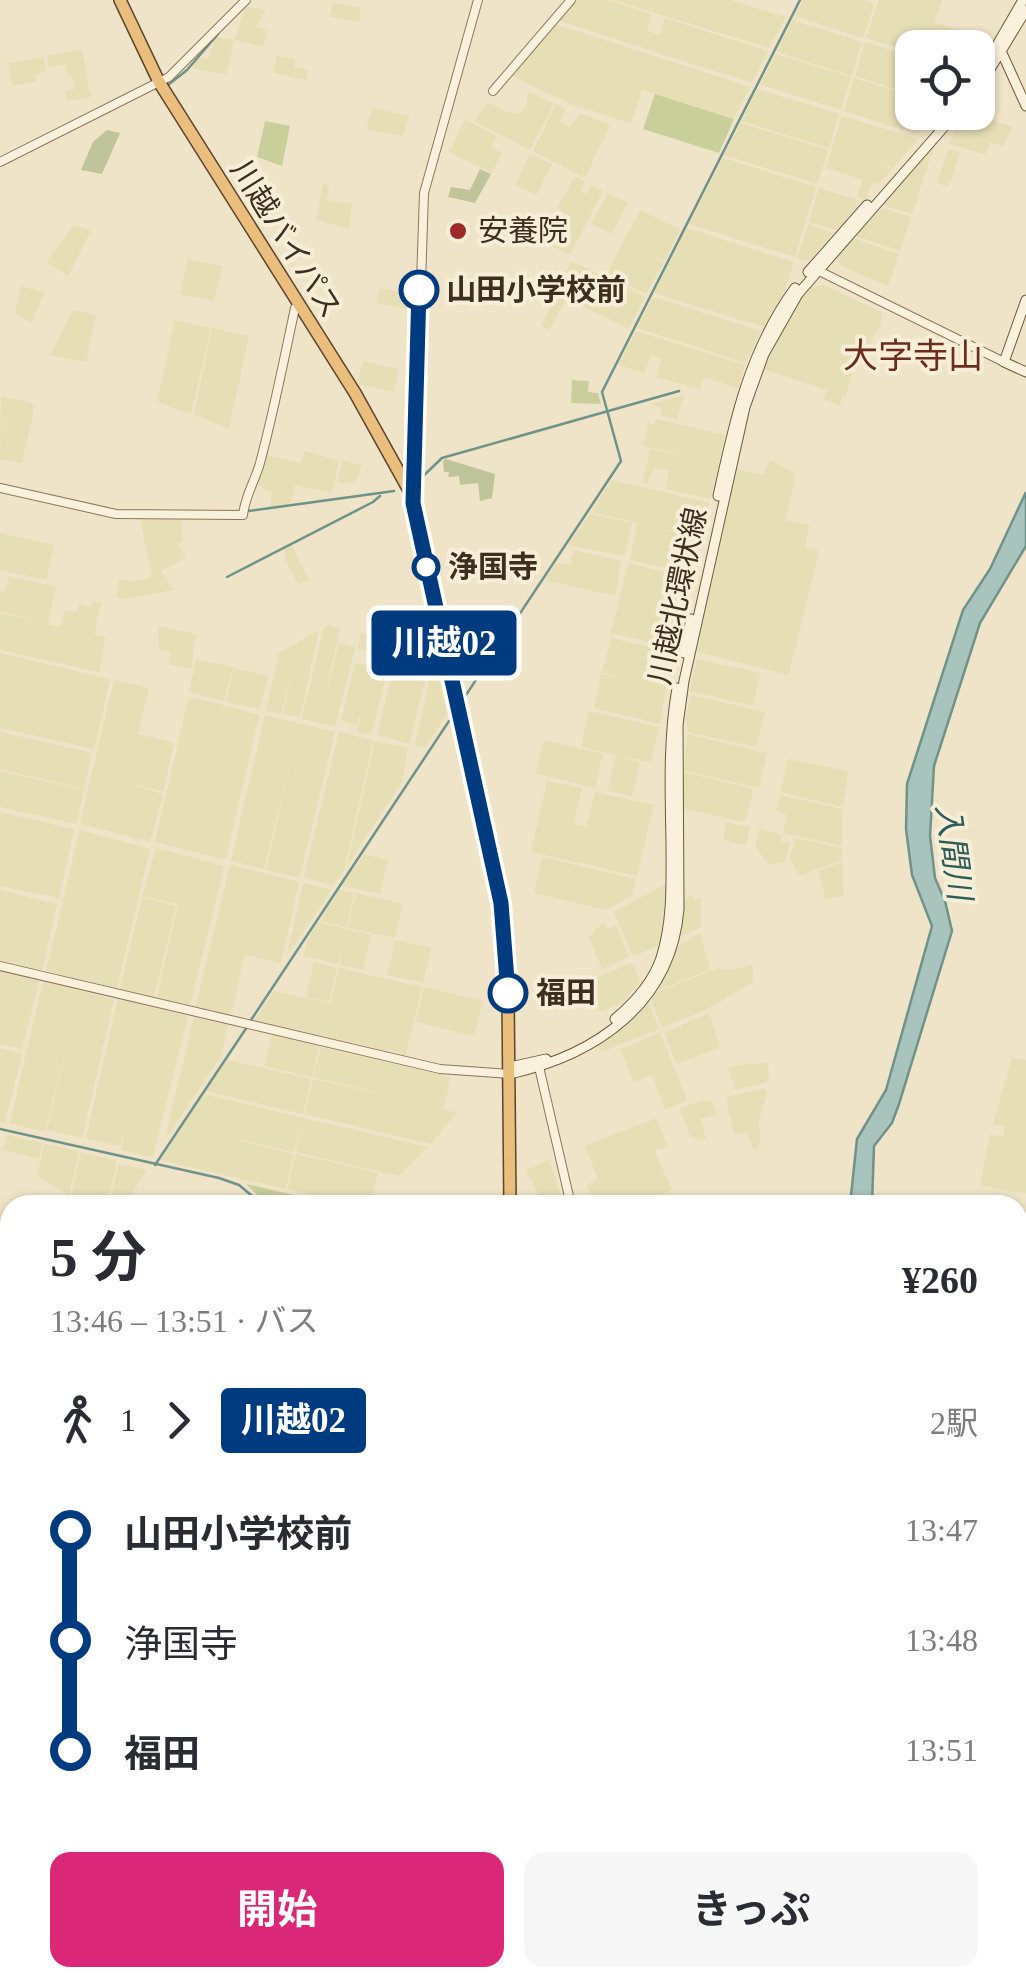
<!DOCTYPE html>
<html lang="ja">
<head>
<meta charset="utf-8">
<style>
	:root { --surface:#fff; --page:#f7f7f7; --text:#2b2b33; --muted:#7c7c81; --accent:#db2777 }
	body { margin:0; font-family:"Times New Roman","Noto Sans JP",serif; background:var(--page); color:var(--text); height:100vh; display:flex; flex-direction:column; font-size:38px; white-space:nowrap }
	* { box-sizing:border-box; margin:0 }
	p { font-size:32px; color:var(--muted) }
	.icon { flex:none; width:55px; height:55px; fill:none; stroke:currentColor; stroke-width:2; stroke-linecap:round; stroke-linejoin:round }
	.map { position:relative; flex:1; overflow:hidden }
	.side { position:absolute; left:0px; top:1195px; width:1028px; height:792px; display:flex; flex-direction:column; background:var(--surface); border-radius:30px 30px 0 0; box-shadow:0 2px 8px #0004 }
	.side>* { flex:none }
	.badge { padding:0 20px; border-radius:8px; font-size:35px; line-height:65px }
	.tools { position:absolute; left:895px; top:30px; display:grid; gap:20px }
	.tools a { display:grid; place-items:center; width:100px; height:100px; border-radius:20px; background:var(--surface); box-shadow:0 2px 8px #0004; font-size:50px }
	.map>.badge { position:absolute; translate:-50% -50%; box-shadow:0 0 0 5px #fff }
	.legs { display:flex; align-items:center; gap:15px; height:110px; padding:0 50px; font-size:32px }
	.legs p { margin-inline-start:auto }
	.overview { display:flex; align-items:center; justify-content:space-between; height:170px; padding:0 50px }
	h1 { font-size:55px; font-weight:700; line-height:75px }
	.action { display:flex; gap:20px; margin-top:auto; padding:20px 50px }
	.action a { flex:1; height:115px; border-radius:20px; background:var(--accent); color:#fff; font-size:40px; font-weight:700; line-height:115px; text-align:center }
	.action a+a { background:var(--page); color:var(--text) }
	ul { padding:0 50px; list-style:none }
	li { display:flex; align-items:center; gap:35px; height:110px; font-size:38px }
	li i { display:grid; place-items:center; width:15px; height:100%; margin:0 12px; background:currentColor }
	li i::after { content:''; width:25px; height:25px; margin:-12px; border:8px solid; border-radius:50%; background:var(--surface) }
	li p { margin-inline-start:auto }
	li:first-child i { background:linear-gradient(#0000 50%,currentColor 0) }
	li:last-child i { background:linear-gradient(currentColor 50%,#0000 0) }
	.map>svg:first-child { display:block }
	.farmland { fill:#e6deb5 }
	.green { fill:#c9cf9b }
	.cemetery { fill:#bfc49a }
	.water { fill:#a9c4bc; stroke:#6f938a; stroke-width:2.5 }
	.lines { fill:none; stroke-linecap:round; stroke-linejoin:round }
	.stream { stroke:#6f938a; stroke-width:2.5 }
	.river { stroke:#a9c4bc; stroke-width:8 }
	.tertiary-casing { stroke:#8d765c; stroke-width:10 }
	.secondary-casing { stroke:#6f573f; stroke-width:11 }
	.trunk-casing { stroke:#5b4430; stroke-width:14 }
	.tertiary { stroke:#faf1dc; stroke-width:8 }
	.secondary { stroke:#faf1dc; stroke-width:9 }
	.trunk { stroke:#eabe7c; stroke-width:11 }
	.line-1-casing { stroke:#fff; stroke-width:22 }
	.line-1 { stroke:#003b80; stroke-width:15 }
	.poi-dot { fill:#9e2a2b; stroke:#f7eed8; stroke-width:4 }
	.stop-1-dot { fill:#fff; stroke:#003b80; stroke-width:5 }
	.labels { text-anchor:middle; stroke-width:8; stroke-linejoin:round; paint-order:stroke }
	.poi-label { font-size:30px; fill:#3d2e20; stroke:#f7eed8; text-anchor:start }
	.street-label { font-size:30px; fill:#3d2e20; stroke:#f7eed8 }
	.stop-label { font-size:30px; font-weight:bold; fill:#3d2e20; stroke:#f7eed8; text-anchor:start }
	.water-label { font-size:32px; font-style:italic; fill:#2f5d5a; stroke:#f7eed8 }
	.quarter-label { font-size:35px; fill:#6b2e1e; stroke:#f7eed8 }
</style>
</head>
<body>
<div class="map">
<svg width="1026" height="1986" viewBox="0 0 1026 1986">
	<rect width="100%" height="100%" fill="#f0e4c8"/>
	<path class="farmland" d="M 574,0 L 607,0 L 652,14 L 647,31 L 659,35 L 665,18 L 768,51 L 752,83 L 560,21 Z
		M 613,0 L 730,0 L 786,17 L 769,48 Z
		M 803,0 L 863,0 L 874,4 L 863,38 L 795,16 Z
		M 879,0 L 942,0 L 934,22 L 958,30 L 952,47 L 912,48 L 912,52 L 866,38 Z
		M 333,2 L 361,8 L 359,22 L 330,17 Z
		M 245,6 L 265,10 L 256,27 L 267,30 L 263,47 L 235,40 Z
		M 792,20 L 862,42 L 851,76 L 777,52 Z
		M 557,25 L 748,86 L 750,88 L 734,118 L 642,90 L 631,123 L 570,104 L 510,75 Z
		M 216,37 L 234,40 L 226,75 L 192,68 L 197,58 L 208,59 Z
		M 865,42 L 912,57 L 912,94 L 855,76 Z
		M 82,49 L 91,97 L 67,101 L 65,91 L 75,89 L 72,75 L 68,76 L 65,64 L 49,67 L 47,56 Z
		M 776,54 L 851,77 L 841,110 L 760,84 Z
		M 277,56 L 295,60 L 294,67 L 309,70 L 306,80 L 273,73 Z
		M 43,57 L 46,72 L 35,74 L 36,82 L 12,86 L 8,63 Z
		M 854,78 L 912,96 L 912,112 L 938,113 L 917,134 L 844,111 Z
		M 757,89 L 839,114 L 829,148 L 742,121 Z
		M 527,91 L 554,104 L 530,150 L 474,121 L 488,102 L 505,112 L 521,114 L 527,104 Z
		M 556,104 L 566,109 L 560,122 L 570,127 L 580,113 L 610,125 L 585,178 L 533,151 Z
		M 373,108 L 409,116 L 403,136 L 366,129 Z
		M 964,113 L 1013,127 L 1003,146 L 990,142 L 985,155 L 950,144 L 956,124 Z
		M 842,116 L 918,139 L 893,168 L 869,161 L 892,169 L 878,184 L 872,183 L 866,200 L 857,197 L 863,180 L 826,168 Z
		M 465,119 L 497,136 L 491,147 L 502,153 L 492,173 L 449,152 Z
		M 741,123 L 828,150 L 817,184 L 724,155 Z
		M 934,147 L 912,214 L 882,205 Z
		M 948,149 L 960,152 L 949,187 L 937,183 Z
		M 530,154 L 552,164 L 536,195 L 515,185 Z
		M 723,158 L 816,187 L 795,257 L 689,224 Z
		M 575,176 L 585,181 L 581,191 L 587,194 L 592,185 L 603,191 L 570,255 L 552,246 L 569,215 L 557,208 Z
		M 323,184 L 329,185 L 327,198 L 330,202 L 352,203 L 349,229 L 316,220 Z
		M 819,188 L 861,201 L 837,230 L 809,222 Z
		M 608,193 L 628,203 L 612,233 L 591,224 Z
		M 882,208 L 911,217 L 900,251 L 855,236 Z
		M 640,210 L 680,229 L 665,261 L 633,246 L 664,262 L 646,294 L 607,274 Z
		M 808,224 L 833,233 L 809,261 L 797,258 Z
		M 73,225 L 91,231 L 68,276 L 47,263 Z
		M 687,228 L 793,262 L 785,291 L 764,327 L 654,293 Z
		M 853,238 L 899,254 L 888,286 L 839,265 L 837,255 Z
		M 188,259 L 222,266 L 214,301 L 180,294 Z
		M 571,261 L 616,282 L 609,295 L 619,301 L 627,287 L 645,297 L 629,329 L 567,298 L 549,330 L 541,326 Z
		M 824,285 L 881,312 L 882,316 L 880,329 L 877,328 L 868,349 L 858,346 L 846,397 L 843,396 L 840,405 L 823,399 L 827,390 L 763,369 L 801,298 L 809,288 Z
		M 21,286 L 44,292 L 32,323 L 15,314 Z
		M 380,288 L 416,295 L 413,310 L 376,303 Z
		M 653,297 L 761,331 L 746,363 L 637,328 Z
		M 73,310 L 96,315 L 86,362 L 50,355 Z
		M 175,320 L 211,328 L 191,414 L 157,402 Z
		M 212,328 L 249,336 L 229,429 L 194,414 Z
		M 636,331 L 745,365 L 738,388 L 704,377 L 699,389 L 656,377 L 661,359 L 651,355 L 644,373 L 618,365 Z
		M 363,361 L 399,369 L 394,392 L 358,384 Z
		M 684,395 L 677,419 L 660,416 L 662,408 L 652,404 Z
		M 1,396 L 35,404 L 22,463 L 0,459 Z
		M 656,419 L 725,435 L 711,499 L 666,489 L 669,471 L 654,468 L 648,484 L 642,483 L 650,449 L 706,461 L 643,446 L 648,423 L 654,424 Z
		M 304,451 L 339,461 L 332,493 L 295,485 L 290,506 L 270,509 L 272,493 L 258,485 L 266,455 L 301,463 Z
		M 770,460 L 796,474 L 785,520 L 810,526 L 805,547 L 819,551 L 789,675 L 697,652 L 737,469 L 763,475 Z
		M 343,461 L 362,465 L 355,483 L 337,483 Z
		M 612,480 L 710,503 L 702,537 L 648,526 L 702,539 L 694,574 L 630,560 L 637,523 L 591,512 Z
		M 590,514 L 632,523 L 624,556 L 568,545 Z
		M 140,518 L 181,519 L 183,542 L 177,544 L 186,558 L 161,571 L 174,590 L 127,599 L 116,597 L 119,579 L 134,581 L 152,577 Z
		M 0,533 L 54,545 L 46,580 L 0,570 Z
		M 291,544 L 309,580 L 298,584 L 285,559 L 285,547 Z
		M 574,550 L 621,561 L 615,596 L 545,580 L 557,563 L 570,565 Z
		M 629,563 L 690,579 L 673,648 L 611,633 Z
		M 9,576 L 56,587 L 48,624 L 61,627 L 65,610 L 77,612 L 79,604 L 91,607 L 92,601 L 101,603 L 94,634 L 106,637 L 99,672 L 0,650 L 0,613 L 38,621 L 0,611 L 0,591 L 5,592 Z
		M 328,625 L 340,628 L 321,714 L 339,643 L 355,647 L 335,727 L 302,719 L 324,627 Z
		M 158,626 L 196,634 L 191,669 L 168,664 L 171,652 L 159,649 Z
		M 319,630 L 300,717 L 283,714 L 293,668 L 281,714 L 266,711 L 279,653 Z
		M 361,633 L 395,641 L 371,735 L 357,732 L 363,704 L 357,725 L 341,721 L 355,663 L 373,666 L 375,653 L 358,649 Z
		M 611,638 L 672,652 L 660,724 L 594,708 L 601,674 L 626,679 L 602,672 Z
		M 399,643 L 430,650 L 431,655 L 409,744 L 377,735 Z
		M 0,653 L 110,679 L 94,749 L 0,728 Z
		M 196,659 L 233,667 L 224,701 L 189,692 Z
		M 434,659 L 447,714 L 425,748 L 415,745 Z
		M 697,659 L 760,673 L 753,706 L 690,691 Z
		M 234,668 L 268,676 L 260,709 L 226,702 Z
		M 114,680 L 149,688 L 138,734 L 174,743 L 163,791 L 126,783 L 163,794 L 150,842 L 80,824 Z
		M 691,695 L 765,712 L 756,747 L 688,732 L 686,717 Z
		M 189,697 L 224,705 L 223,709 L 228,706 L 259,715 L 226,858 L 222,859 L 155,842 Z
		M 589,711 L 659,727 L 651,762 L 618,756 L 640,762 L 632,796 L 608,791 L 616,755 L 581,747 Z
		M 265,715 L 335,732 L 299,878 L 266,870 L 292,756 L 264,869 L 231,861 Z
		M 0,732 L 92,753 L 84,789 L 0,769 Z
		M 339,732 L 373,740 L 344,871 L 332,885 L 304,877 Z
		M 687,734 L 767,753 L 759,788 L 684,770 Z
		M 544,740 L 603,754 L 595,788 L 536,774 Z
		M 375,741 L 408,748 L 402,782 L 347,866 Z
		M 788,759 L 848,771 L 843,807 L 780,792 Z
		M 0,771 L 84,790 L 76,824 L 0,807 Z
		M 680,771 L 753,789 L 745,822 L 681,808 Z
		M 547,781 L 582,788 L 574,824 L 586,827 L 595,792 L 654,805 L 637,876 L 531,852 Z
		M 780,795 L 842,809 L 842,846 L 783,833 L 787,815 L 776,811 Z
		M 0,812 L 74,829 L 59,898 L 0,886 Z
		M 726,822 L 750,827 L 746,845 L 723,840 Z
		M 759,829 L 782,835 L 780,841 L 791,843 L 784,862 L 768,864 L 755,845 Z
		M 80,830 L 150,849 L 117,988 L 46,971 Z
		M 795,838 L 842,848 L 842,860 L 799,876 L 790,857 Z
		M 156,848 L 224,866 L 190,1005 L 157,997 L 178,904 L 142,896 Z
		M 365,854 L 388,860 L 380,894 L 341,886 Z
		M 542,857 L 636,879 L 633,894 L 607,910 L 534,893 Z
		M 842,862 L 844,896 L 826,899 L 819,871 Z
		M 230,865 L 299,882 L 281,963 L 245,955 L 231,1015 L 196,1007 Z
		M 304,883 L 331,890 L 287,956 L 303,884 Z
		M 666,884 L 660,945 L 633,956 L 614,912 Z
		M 0,890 L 57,904 L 42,971 L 0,961 Z
		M 339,890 L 354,893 L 347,927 L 320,921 Z
		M 356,893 L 403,904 L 395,938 L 348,928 Z
		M 692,896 L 694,900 L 701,898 L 701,927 L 681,936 L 684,898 Z
		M 142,897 L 176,906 L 154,997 L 120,989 Z
		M 318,922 L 371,935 L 363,970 L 340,965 L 342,952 L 338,964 L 304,956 L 307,941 Z
		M 603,922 L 607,929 L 616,925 L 629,957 L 602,969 L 589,937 Z
		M 701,933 L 710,970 L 656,991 L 677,946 Z
		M 395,940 L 431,948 L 423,983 L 387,975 Z
		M 314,962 L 337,968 L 329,1002 L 306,997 Z
		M 632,963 L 640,982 L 622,1003 L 599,1012 L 587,981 Z
		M 752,965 L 754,981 L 706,1010 L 662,1027 L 650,998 L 655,993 L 718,968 L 728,970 Z
		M 339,968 L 422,987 L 406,1055 L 254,1020 L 274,991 L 373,1013 L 331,1003 Z
		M 0,972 L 39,981 L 22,1049 L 0,1044 Z
		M 43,982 L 114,999 L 82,1138 L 47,1130 L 67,1044 L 45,1132 L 10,1123 Z
		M 424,987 L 483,1001 L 474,1036 L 416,1022 Z
		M 118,999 L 188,1016 L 153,1157 L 121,1150 L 127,1121 L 120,1146 L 86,1138 Z
		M 648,1001 L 659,1029 L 601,1052 L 598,1045 L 621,1029 Z
		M 709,1013 L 720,1047 L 677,1064 L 664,1033 Z
		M 194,1017 L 228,1025 L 221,1056 L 165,1140 Z
		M 660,1033 L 687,1100 L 665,1110 L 652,1075 L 633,1082 L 621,1049 Z
		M 272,1035 L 319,1046 L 312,1077 L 264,1066 Z
		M 321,1047 L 451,1077 L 443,1109 L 457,1113 L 431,1144 L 305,1114 L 313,1079 L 412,1101 L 313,1077 Z
		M 0,1048 L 22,1054 L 5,1123 L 0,1122 Z
		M 1012,1058 L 1026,1060 L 1026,1194 L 980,1185 L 990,1135 L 1004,1136 L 1005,1126 L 993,1125 Z
		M 227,1060 L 311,1079 L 303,1114 L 206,1091 Z
		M 768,1062 L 769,1082 L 735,1090 L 728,1067 Z
		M 765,1088 L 767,1092 L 759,1121 L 760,1139 L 758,1148 L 753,1149 L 747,1132 L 734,1135 L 726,1097 Z
		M 204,1094 L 303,1118 L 428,1147 L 399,1176 L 296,1152 L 301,1125 L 294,1152 L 215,1134 L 294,1154 L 285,1189 L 161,1160 Z
		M 707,1100 L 712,1102 L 717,1114 L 700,1119 L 707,1141 L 690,1136 L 680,1108 Z
		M 656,1118 L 668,1147 L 654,1150 L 672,1190 L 632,1205 L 595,1205 L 587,1185 L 598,1179 L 585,1146 Z
		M 7,1135 L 42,1143 L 39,1159 L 3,1150 Z
		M 44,1144 L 79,1151 L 69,1195 L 37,1176 Z
		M 81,1152 L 117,1161 L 107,1205 L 90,1205 L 71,1196 Z
		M 296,1154 L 378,1173 L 370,1205 L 355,1205 L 287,1189 Z
		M 549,1160 L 561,1195 L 564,1194 L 567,1205 L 537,1205 L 542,1202 L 526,1170 Z
		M 119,1164 L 147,1170 L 124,1205 L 109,1205 Z
		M 10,1925 L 10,1978 L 67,1978 L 58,1986 L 0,1986 Z
		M 80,1978 L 151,1978 L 150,1986 L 78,1986 Z
		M 234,1978 L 298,1978 L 306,1979 L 305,1986 L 233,1986 Z"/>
	<path class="green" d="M 655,94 L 734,119 L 719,153 L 643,129 Z
		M 265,121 L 290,126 L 282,166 L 257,157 Z
		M 572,380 L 589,381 L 588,392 L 598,393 L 601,404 L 571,403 Z
		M 246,1184 L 338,1205 L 268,1205 Z
		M 0,1518 L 10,1532 L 10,1578 L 0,1579 Z"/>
	<path class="cemetery" d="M 107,130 L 120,133 L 102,174 L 81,170 L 93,142 Z
		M 480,169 L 491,174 L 475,203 L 448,197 L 451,187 L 470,190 Z
		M 446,459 L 495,474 L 492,498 L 480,501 L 478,483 L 460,485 L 459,476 L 448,477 L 449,472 L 444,472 L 443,461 Z"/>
	<path class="water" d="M 1026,492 L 1026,546 L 980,623 L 934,766 L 930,836 L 935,878 L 945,901 L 952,931 L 899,1104 L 892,1123 L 874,1146 L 872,1205 L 850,1205 L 857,1139 L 886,1090 L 932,926 L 912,875 L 906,829 L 907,784 L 963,610 L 990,569 Z
		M 0,1299 L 10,1301 L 10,1368 L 0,1365 Z"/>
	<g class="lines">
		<path class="stream" d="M 168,85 L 187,70 L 218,34
			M 418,481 L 442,458 L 679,391
			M 249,511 L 394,491
			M 227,577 L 373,502 L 380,496
			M 462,701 L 621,461 L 602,392 L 800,0
			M 251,1020 L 449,721
			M 0,1129 L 219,1178 L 239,1185 L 263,1205
			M 155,1165 L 247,1027
			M 306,1978 L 348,1986
			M 615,1986 L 621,1983"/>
		<path class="river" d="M 1018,1691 L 1026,1688"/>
		<defs>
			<path id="tertiary" d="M 493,91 L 571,0
				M 0,162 L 169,77 L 246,0
				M 815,269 L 1004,362
				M 0,488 L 116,514 L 243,515 C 245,496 255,481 260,463 C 274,411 284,359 295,308
				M 414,493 L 424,193 L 478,0
				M 0,966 L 440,1069 L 510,1074
				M 539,1067 L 571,1205
				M 0,1961 L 10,1907
				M 567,1978 L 574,1986"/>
			<path id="secondary" d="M 1002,53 L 1026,106
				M 978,78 L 1023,0
				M 978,89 L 1026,10
				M 937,126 L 949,112
				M 808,272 L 867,205
				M 1026,300 L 1004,362 L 1026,372
				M 718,496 C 734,422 749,351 795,288
				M 684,653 L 691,619
				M 615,1019 C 634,1003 653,982 661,958 C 673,920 671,881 671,842 C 670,791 668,739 677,688
				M 510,1067 L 546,1059
				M 510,1074 C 596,1055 671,1004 679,909 L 678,725 L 684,681 L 745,407 L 764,354 L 798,294 L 957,112"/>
			<path id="trunk" d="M 120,0 L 159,82 L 355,393 L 410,492 L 501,903 L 508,996 L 510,1205
				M 515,1978 L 516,1986"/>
		</defs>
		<use href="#tertiary" class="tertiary-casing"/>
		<use href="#secondary" class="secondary-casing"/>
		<use href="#trunk" class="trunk-casing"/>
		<use href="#tertiary" class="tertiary"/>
		<use href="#secondary" class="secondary"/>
		<use href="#trunk" class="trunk"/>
	</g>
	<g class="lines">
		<defs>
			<path id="line-1" d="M 419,290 L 413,503 L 501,903 L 508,993"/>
		</defs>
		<use href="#line-1" class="line-1-casing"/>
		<use href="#line-1" class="line-1"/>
	</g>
	<circle class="poi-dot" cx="458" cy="231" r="10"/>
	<g class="stop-1-dot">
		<circle cx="419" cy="290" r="18"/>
		<circle cx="426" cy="567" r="12"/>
		<circle cx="508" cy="993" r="18"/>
	</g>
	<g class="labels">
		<g class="poi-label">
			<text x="478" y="241">安養院</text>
		</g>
		<g class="street-label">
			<text transform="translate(286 239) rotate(58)" y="10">川越バイパス</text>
			<text transform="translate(678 596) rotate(-78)" y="10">川越北環状線</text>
		</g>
		<g class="stop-label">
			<text x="446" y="300">山田小学校前</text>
			<text x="448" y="577">浄国寺</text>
			<text x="536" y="1003">福田</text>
		</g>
		<g class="water-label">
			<text transform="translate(954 852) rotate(82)" y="11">入間川</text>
		</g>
		<g class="quarter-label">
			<text x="913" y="368">大字寺山</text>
		</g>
	</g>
</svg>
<div class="tools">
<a><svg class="icon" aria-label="locate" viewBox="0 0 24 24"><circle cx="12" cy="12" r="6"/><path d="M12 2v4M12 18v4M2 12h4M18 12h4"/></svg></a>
</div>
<b class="badge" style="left:444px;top:643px;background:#003b80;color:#fff">川越02</b>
<section class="side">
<div class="overview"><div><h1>5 分</h1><p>13:46 – 13:51 · バス</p></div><b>¥260</b></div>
<div class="legs"><svg class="icon" aria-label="walk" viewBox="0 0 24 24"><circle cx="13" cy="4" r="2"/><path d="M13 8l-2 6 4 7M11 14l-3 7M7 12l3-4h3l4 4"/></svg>1<svg class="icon" aria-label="forward" viewBox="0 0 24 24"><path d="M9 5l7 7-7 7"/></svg><b class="badge" style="background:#003b80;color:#fff">川越02</b><p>2駅</p></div>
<ul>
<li><i style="color:#003b80"></i><b>山田小学校前</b><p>13:47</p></li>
<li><i style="color:#003b80"></i><span>浄国寺</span><p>13:48</p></li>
<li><i style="color:#003b80"></i><b>福田</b><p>13:51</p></li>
</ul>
<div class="action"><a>開始</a><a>きっぷ</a></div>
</section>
</div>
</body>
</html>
